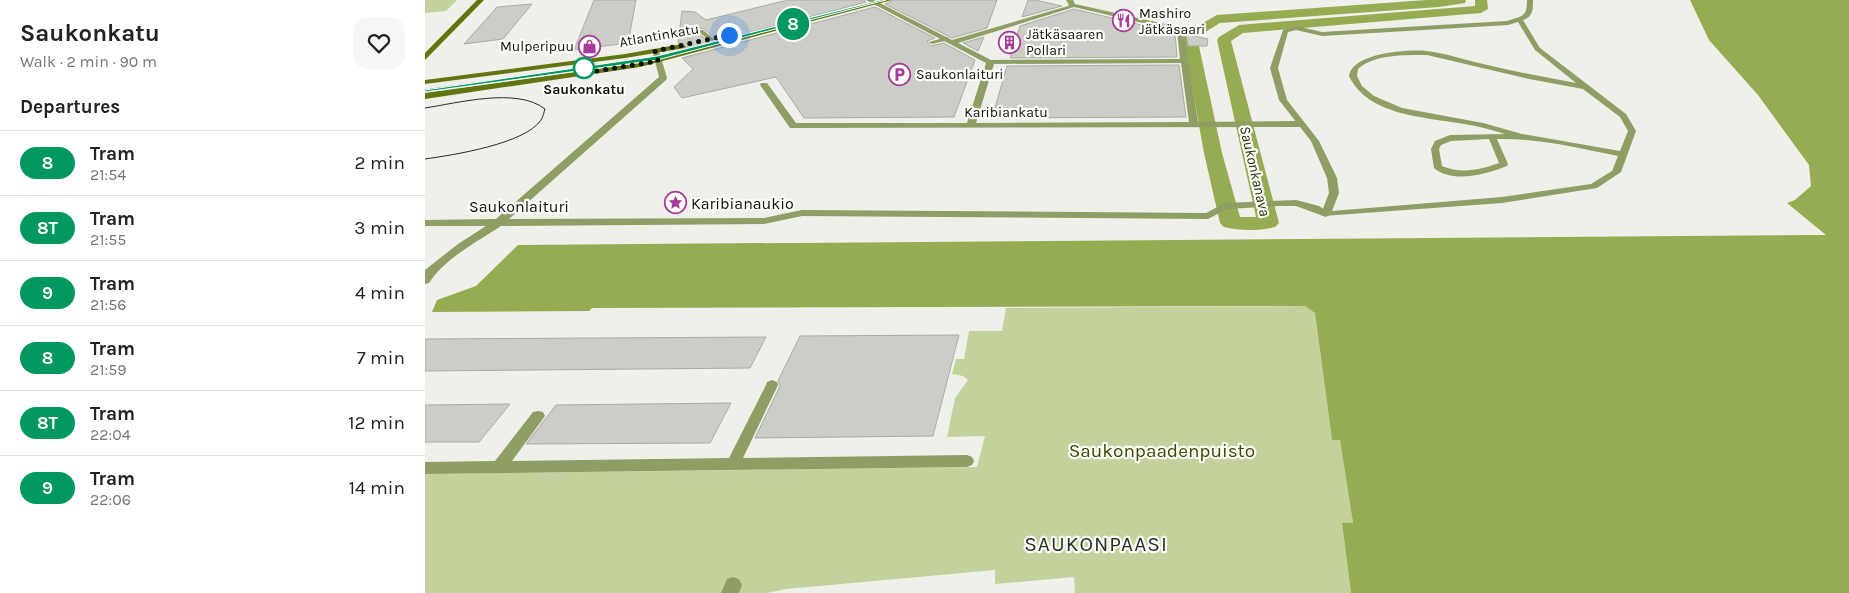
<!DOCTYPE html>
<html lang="en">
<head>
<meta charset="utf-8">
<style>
	:root { --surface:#fff; --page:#f6f6f6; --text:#222; --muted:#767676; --line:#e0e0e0 }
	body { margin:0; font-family:Karla,sans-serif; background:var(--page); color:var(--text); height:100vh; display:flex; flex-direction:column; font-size:19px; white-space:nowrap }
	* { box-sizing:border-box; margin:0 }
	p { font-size:16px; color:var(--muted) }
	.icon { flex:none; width:28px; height:28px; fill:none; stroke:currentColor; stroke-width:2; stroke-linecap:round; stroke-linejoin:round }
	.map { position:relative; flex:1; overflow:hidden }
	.panel { display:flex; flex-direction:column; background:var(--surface); width:425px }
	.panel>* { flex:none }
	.badge { padding:0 10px; border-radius:16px; font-size:18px; line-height:32px }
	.you { position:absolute; width:25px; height:25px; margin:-12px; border:4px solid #fff; border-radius:50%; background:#1a73e8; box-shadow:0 0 0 8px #1a73e833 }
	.map>.badge { position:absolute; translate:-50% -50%; box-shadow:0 0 0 2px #fff }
	h2 { padding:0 20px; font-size:19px; line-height:45px }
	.round { display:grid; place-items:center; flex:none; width:52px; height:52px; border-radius:15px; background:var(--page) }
	.head { display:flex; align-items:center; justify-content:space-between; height:85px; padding:0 20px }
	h1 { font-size:24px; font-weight:700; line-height:38px }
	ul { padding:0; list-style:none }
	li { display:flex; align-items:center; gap:15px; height:65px; padding:0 20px; border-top:1px solid var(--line) }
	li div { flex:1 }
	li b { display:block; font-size:19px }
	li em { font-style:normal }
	li .badge { min-width:55px; font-weight:700; text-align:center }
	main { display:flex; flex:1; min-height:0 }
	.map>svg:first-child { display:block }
	.green { fill:#c3d29c }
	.water { fill:#96ac53 }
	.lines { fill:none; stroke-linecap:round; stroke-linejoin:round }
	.canal { fill:#96ac53; fill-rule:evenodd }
	.building { fill:#cbcdc6; stroke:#a9aba4 }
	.lane { fill:#8e9e65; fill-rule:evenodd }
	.street { fill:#8e9e65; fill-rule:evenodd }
	.secondary { fill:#61760f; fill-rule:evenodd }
	.tram { stroke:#272824; stroke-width:1 }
	.line { fill:#00985f; stroke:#fff }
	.walk { stroke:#10110e; stroke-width:5; stroke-dasharray:0 9 }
	.stop-dot { fill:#fff; stroke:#00985f; stroke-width:2.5 }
	.labels { text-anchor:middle; stroke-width:4.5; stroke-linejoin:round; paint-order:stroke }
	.far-poi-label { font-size:14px; fill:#10110e; stroke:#fbfef6; text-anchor:start }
	.far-street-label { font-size:14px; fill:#10110e; stroke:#fbfef6 }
	.far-stop-label { font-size:14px; font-weight:bold; fill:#10110e; stroke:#fbfef6 }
	.far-water-label { font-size:15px; font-style:italic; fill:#2a330d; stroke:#fbfef6 }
	.poi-label { font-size:16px; fill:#10110e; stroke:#fbfef6; text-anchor:start }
	.street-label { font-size:16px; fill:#10110e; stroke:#fbfef6 }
	.near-park-label { font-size:19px; fill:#3a4802; stroke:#fbfef6 }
	.near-neighbourhood-label { font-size:21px; letter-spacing:1px; fill:#2a2c27; stroke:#fbfef6 }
</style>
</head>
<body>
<main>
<section class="panel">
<div class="head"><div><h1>Saukonkatu</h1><p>Walk · 2 min · 90 m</p></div><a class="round"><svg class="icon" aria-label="heart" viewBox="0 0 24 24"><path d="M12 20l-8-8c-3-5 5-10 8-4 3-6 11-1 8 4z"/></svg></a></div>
<h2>Departures</h2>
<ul>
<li><span class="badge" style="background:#00985f;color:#fff">8</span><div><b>Tram</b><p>21:54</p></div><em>2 min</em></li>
<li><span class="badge" style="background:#00985f;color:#fff">8T</span><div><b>Tram</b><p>21:55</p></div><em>3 min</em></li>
<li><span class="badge" style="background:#00985f;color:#fff">9</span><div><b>Tram</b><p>21:56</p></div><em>4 min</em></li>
<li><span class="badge" style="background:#00985f;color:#fff">8</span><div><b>Tram</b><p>21:59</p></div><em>7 min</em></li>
<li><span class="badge" style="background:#00985f;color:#fff">8T</span><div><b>Tram</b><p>22:04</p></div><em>12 min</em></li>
<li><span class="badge" style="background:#00985f;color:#fff">9</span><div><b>Tram</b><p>22:06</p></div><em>14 min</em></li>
</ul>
</section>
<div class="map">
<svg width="1424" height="593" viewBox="0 0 1424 593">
	<rect width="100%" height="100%" fill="#eef0e9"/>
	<path class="green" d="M 0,0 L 32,0 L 21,11 L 0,13 Z
		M 881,306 L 890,313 L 907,440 L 915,439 L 928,523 L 917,523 L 926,593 L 650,593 L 649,577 L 570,584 L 570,570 L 361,589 L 342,593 L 0,593 L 0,474 L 552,467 L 560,436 L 522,437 L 530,398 L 543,380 L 538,376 L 527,374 L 531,359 L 539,359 L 544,331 L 577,331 L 581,308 Z"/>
	<path class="water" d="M 1265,0 L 1424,0 L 1424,593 L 926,593 L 917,523 L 928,523 L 915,440 L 907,440 L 890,313 L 880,306 L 167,308 L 164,311 L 7,312 L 12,300 L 51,286 L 93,245 L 1401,235 L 1362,203 L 1370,200 L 1386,186 L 1384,165 L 1333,95 L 1284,40 Z"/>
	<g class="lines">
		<path class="canal" d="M 1002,0 L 1041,0 L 1040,3 L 1014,7 L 795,23 L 772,37 L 797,153 L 815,217 L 831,217 L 792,40 L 794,37 L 814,25 L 1050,6 L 1050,0 L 1062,0 L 1063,9 L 1056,13 L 818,33 L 806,41 L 854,223 L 850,227 C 835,231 814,231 799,227 L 795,223 L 779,153 L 758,36 L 760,33 L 792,15 Z"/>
	</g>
	<path class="building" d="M 169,0 L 211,0 L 203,43 L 149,50 Z
		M 363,0 L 439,0 L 441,2 L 292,41 L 291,39 L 279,29 L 274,28 L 273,33 L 285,43 L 262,49 L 262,44 L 253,43 L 257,11 L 270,12 L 281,20 Z
		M 469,0 L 572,0 L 562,28 L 527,38 L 460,4 Z
		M 603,0 L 610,0 L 637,6 L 597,17 Z
		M 107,4 L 78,39 L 39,44 L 72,7 Z
		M 450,7 L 510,38 L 502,41 L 506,46 L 519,43 L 550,60 L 529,117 L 379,118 L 351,77 L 257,98 L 249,87 L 268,69 L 257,58 Z
		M 649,9 L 750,33 L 752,57 L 585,58 L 595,26 Z
		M 761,34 L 783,39 L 782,46 L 763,46 Z
		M 559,37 L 553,51 L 538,43 Z
		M 754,65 L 761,117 L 567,118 L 582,66 Z
		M 534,335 L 508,436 L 330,438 L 355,386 L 353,381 L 375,336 Z
		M 341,337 L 325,368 L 0,371 L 0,339 Z
		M 306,403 L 285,443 L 101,444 L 131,405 Z
		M 85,404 L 54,442 L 0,442 L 0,405 Z"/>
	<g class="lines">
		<path class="lane" d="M 1102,0 L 1108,0 C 1108,9 1108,17 1098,20 L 1115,48 L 1201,114 L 1211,131 L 1196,172 L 1172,188 L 1077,203 L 898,216 L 896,214 L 904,193 L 902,178 L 886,141 L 854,100 L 845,68 L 858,30 L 871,26 L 897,32 L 1082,21 C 1097,16 1102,18 1102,0 ZM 1093,22 L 1110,50 L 1151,83 C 1118,77 1086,71 1054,63 C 1037,59 1019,53 1002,51 C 983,49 927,53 924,76 C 943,116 1000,117 1039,124 C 1053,126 1067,130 1080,134 L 1025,135 L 1010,141 L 1006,149 L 1009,168 C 1028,184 1062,174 1082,166 L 1083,164 L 1072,139 C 1114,138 1153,148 1193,156 L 1187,171 L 1166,184 L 1077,197 L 907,211 L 914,193 L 912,178 L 894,141 L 862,100 L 853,68 L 863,32 L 871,30 L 897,36 L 1083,25 ZM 1002,55 L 1104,79 L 1158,89 L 1195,117 L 1203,131 L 1195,151 L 1097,134 L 1058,123 L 977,108 L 949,96 L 937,86 L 932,76 L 933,69 C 949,54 981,55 1002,55 ZM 1064,139 L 1074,163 C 1055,170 1036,174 1017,166 L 1014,149 L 1016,145 L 1026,141 Z
			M 274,30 L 278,30 L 290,40 L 285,41 L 274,32 Z
			M 522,37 L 524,38 L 524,40 L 507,44 L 504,42 Z
			M 347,380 L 352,382 L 353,385 L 318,458 L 542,455 L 547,457 L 549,461 L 547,465 L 542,467 L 0,474 L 0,462 L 70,461 L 108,412 L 113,411 L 118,412 L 120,416 L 87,461 L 304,458 L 341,385 L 342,382 Z"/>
		<path class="street" d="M 441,0 L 449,0 L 527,40 L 643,6 L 644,5 L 641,0 L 648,0 L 650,4 L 758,28 L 773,122 L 876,121 L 881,124 L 876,127 L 365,128 L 335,85 L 336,83 L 342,83 L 371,123 L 542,123 L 561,63 ZM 649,7 L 752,31 L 755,59 L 566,60 L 533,43 ZM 756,63 L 764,122 L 551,123 L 569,64 Z
			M 227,49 L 234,51 L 242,78 L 241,80 L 84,219 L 339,218 L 377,210 L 781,213 L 800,203 L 871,200 L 894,206 L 906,214 L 901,217 L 871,206 L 854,206 L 802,209 L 783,219 L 377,216 L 339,224 L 76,226 C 52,242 20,258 4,283 L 0,284 L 0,270 L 33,244 L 61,226 L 0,226 L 0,220 L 71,219 L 234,77 Z
			M 308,577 L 314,579 L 317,585 L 314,593 L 296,593 L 302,579 Z"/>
		<path class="secondary" d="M 52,0 L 59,0 L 0,60 L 0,53 Z
			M 456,0 L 467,0 L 215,67 L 0,99 L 0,93 L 215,63 Z
			M 257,44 L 261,46 L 260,48 L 200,58 L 0,84 L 0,80 L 200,54 Z"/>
		<path class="tram" d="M 0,90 L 232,58 L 458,0
			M 0,108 C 33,103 92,87 120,109 C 119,112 118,117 116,120 C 100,144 28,155 0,159"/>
	</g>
	<path class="line" d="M 456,0 L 461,0 L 232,60 L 0,92 L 0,90 L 232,56 Z"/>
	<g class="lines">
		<path class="walk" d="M 159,68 L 159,73 L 233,61 L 230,51 L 304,35"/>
	</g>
	<defs>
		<symbol id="restaurant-ring" viewBox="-11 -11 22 22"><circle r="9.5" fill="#fbfef6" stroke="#a63b9c" stroke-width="1.5"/><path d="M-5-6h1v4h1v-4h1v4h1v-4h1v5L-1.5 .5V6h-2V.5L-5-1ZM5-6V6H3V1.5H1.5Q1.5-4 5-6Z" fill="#a63b9c"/></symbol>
		<symbol id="building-ring" viewBox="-11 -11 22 22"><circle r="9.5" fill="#fbfef6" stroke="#a63b9c" stroke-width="1.5"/><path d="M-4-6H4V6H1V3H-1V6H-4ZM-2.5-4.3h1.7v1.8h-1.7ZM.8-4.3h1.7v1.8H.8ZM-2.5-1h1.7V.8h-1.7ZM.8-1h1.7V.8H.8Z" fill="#a63b9c"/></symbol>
		<symbol id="shop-ring" viewBox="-11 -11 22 22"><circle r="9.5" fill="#fbfef6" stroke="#a63b9c" stroke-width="1.5"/><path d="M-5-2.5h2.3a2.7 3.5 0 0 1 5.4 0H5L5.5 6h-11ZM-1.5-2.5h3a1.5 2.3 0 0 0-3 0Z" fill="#a63b9c"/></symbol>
		<symbol id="parking-ring" viewBox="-11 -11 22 22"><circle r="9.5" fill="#fbfef6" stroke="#a63b9c" stroke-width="1.5"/><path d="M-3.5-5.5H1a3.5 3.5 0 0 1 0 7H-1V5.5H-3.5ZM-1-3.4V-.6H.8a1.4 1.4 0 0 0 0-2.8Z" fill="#a63b9c"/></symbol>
		<symbol id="sight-ring" viewBox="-11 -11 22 22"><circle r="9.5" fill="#fbfef6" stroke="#a63b9c" stroke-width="1.5"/><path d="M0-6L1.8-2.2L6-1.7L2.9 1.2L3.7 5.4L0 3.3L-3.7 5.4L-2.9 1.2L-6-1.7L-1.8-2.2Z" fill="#a63b9c"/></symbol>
	</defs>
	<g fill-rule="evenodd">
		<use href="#restaurant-ring" x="686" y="8" width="25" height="25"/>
		<use href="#building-ring" x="572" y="30" width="25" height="25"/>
		<use href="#shop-ring" x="152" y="34" width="25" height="25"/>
		<use href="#parking-ring" x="462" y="62" width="25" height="25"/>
		<use href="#sight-ring" x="238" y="190" width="25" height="25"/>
	</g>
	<circle class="stop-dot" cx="159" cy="68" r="10"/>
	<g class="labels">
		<g class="far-poi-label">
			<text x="714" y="18">Mashiro<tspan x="714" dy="16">Jätkäsaari</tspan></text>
			<text x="601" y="39">Jätkäsaaren<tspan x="601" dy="16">Pollari</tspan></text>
			<text x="149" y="51" text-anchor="end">Mulperipuu</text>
			<text x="491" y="79">Saukonlaituri</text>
		</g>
		<g class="far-street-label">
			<text transform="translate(234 35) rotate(-10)" y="5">Atlantinkatu</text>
			<text x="581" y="117">Karibiankatu</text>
		</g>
		<g class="far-stop-label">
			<text x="159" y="94">Saukonkatu</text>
		</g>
		<g class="far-water-label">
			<text transform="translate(830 171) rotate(77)" y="5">Saukonkanava</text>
		</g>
		<g class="poi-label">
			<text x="266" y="209">Karibianaukio</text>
		</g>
		<g class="street-label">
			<text x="94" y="212">Saukonlaituri</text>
		</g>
		<g class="near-park-label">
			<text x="737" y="457">Saukonpaadenpuisto</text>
		</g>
		<g class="near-neighbourhood-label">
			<text x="671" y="551">SAUKONPAASI</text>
		</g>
	</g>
</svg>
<div class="you" style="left:304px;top:35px"></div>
<b class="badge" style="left:368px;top:24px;background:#00985f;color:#fff">8</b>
</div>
</main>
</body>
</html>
